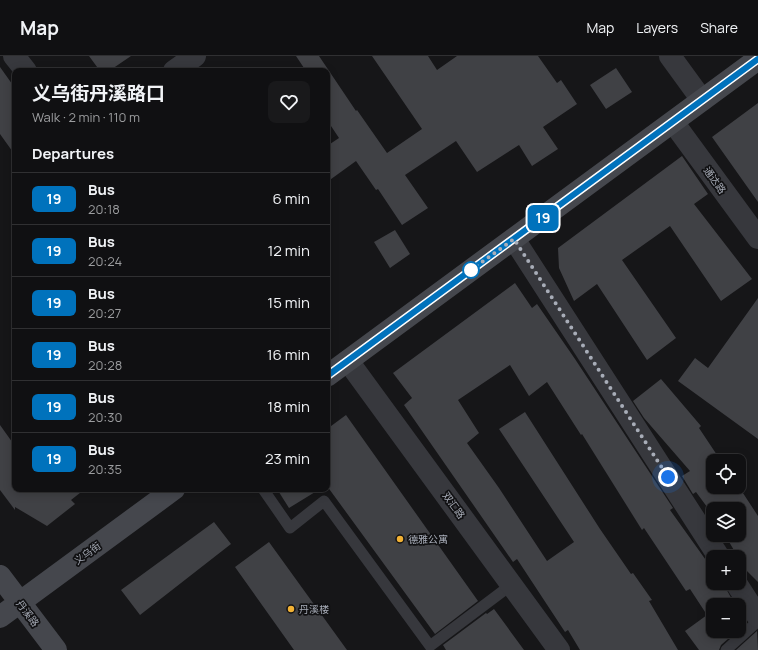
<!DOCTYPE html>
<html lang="en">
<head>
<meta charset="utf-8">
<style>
	:root { --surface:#101012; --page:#19191b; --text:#f1f3f6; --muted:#9c9d9f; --line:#303032 }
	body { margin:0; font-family:Manrope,"Noto Sans SC",sans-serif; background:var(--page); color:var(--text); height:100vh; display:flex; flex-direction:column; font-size:15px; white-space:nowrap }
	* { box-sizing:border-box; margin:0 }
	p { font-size:13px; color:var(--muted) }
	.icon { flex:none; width:22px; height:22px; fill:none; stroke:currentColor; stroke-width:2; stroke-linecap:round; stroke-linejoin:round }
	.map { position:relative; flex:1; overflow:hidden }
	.sheet { position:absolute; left:12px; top:12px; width:318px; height:424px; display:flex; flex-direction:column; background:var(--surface); border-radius:8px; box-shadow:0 2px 10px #0003,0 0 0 1px var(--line) }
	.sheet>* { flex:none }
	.badge { padding:0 8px; border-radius:6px; font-size:14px; line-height:26px }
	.fabs { position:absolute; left:706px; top:398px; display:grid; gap:8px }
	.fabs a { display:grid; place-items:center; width:40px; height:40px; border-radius:8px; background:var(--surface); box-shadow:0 2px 10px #0003,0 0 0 1px var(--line); font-size:20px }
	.you { position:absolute; width:20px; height:20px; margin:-10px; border:3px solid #fff; border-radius:50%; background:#1a73e8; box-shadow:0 0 0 6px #1a73e833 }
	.map>.badge { position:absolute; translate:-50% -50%; box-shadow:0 0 0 2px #fff }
	h2 { padding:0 20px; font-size:15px; line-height:36px }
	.round { display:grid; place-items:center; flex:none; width:42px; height:42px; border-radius:8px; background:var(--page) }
	.overview { display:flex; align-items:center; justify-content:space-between; height:68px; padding:0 20px }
	h1 { font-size:19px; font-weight:700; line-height:30px }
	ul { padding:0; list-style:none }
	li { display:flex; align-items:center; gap:12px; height:52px; padding:0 20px; border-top:1px solid var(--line) }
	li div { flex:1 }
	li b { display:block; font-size:15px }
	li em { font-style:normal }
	li .badge { min-width:44px; font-weight:700; text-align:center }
	header { display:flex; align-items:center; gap:24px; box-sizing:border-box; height:56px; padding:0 20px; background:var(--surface); border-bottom:1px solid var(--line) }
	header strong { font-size:19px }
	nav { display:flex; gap:22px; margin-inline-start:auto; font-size:14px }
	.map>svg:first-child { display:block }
	.building { fill:#404145 }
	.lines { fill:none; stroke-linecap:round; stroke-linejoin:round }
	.lane { stroke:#37383d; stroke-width:11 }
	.street { stroke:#37383d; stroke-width:22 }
	.secondary { stroke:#45474d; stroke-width:22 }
	.line-casing { stroke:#fff; stroke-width:9 }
	.line { stroke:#0072bc; stroke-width:6 }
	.walk { stroke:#a8adb8; stroke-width:4; stroke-dasharray:0 7.2 }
	.stop-dot { fill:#fff; stroke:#0072bc; stroke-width:2 }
	.poi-dot { fill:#f2b134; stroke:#111113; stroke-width:1.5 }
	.labels { text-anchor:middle; stroke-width:3.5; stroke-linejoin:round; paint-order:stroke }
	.street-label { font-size:10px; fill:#a8adb8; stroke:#111113 }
	.poi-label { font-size:10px; fill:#a8adb8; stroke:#111113; text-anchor:start }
</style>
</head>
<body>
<header>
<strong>Map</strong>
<nav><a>Map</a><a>Layers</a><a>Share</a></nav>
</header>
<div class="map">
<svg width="758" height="594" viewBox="0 0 758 594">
	<rect width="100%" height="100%" fill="#161618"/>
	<path class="building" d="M 89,0 L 131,0 L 109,15 L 100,15 Z
		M 296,0 L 319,0 L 356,55 L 357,54 L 387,97 L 422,73 L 372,0 L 428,0 L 437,14 L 457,0 L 538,0 L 557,27 L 561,24 L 577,48 L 543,71 L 558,93 L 532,110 L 519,89 L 477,116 L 456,85 L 405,119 L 428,152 L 402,169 L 378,133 L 376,134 L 356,105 L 327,126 L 327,90 L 339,82 L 327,64 L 327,15 L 306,15 Z
		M 0,11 L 15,32 L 15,99 L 0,78 Z
		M 616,12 L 632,36 L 606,53 L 590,29 Z
		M 758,47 L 758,146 L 712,81 Z
		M 682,100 L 708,138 L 694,148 L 752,223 L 721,245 L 670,170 L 622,204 L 676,282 L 647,304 L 597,228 L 574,245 L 559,212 L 558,192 Z
		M 395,174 L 410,198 L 390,212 L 374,186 Z
		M 515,227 L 532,252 L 537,248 L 575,303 L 673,452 L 670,454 L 713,514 L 713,527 L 723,527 L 735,549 L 713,549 L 713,575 L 737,575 L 721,589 L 719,594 L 699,594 L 685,575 L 707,559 L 690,533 L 686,535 L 644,472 L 642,474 L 582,378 L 581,379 L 547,326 L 529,340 L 510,309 L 458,344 L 479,377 L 467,387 L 499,432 L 547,505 L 574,486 L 499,373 L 525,356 L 600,473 L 631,518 L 633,517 L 652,544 L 649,545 L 678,594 L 580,594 L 568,574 L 565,576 L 517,503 L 513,506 L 404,349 L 412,342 L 393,317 Z
		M 758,242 L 758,383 L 678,325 L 695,302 L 708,312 Z
		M 661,323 L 701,370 L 699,372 L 721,405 L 713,405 L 713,431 L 739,431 L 758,460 L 758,526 L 745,513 L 725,479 L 739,479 L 739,453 L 713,453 L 713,459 L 696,436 L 693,438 L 682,420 L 690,415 L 644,362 L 633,345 Z
		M 346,359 L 478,545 L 435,578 L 327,430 L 327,373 Z
		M 0,369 L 15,390 L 15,433 L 85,433 L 71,444 L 75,448 L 47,470 L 15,451 L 15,454 L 0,434 Z
		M 277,433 L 320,433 L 289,452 Z
		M 214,466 L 231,488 L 140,559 L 121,534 Z
		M 269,486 L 347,594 L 294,594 L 235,511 Z
		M 494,553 L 524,594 L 446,594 L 443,589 L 486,557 L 487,558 Z
		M 739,555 L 746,566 L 739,573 Z
		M 757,575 L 758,594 L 736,594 Z"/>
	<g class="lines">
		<path class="lane" d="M 263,433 L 290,472 L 324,445 L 430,590 L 511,529
			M 726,594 L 758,565"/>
		<path class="street" d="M 14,0 L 26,15
			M 670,0 L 702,44
			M 174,15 L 195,0
			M 673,66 L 758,182
			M 514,183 L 719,501
			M 348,305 L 559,594
			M 736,527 L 758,561"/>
		<path class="secondary" d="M 327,320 L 758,3
			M 0,520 L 56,594
			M 0,561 L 174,433"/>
	</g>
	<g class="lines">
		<defs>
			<path id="line" d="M 327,320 L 758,3"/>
		</defs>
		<use href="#line" class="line-casing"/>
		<use href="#line" class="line"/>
		<path class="walk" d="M 471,214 L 514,183 L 668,421"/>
	</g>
	<circle class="stop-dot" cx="471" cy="214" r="8"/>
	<g class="poi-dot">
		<circle cx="400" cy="483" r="4"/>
		<circle cx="291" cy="553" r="4"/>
	</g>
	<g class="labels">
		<g class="street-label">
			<text transform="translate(715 124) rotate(54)" y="4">通达路</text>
			<text transform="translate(454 449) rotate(54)" y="4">双汇路</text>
			<text transform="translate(87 497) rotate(-36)" y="4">义乌街</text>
			<text transform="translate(28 557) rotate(53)" y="4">丹溪路</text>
		</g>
		<g class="poi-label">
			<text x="408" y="487">德雅公寓</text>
			<text x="299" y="557">丹溪楼</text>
		</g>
	</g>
</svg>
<div class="fabs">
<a><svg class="icon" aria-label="locate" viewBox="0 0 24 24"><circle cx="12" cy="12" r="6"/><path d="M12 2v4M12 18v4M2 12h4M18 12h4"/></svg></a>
<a><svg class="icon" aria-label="layers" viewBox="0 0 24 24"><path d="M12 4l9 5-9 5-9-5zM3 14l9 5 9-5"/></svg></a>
<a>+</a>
<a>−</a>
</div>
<div class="you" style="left:668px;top:421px"></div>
<b class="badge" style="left:543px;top:162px;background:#0072bc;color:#fff">19</b>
<section class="sheet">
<div class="overview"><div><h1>义乌街丹溪路口</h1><p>Walk · 2 min · 110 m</p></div><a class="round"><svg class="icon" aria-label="heart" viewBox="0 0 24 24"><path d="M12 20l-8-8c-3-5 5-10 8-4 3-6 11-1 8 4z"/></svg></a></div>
<h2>Departures</h2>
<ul>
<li><span class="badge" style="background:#0072bc;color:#fff">19</span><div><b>Bus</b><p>20:18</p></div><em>6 min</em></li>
<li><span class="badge" style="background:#0072bc;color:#fff">19</span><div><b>Bus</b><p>20:24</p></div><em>12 min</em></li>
<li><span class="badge" style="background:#0072bc;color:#fff">19</span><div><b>Bus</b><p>20:27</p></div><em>15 min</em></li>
<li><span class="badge" style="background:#0072bc;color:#fff">19</span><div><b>Bus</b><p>20:28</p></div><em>16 min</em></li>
<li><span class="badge" style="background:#0072bc;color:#fff">19</span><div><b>Bus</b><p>20:30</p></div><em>18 min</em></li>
<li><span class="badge" style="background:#0072bc;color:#fff">19</span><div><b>Bus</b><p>20:35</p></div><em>23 min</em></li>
</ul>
</section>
</div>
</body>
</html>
